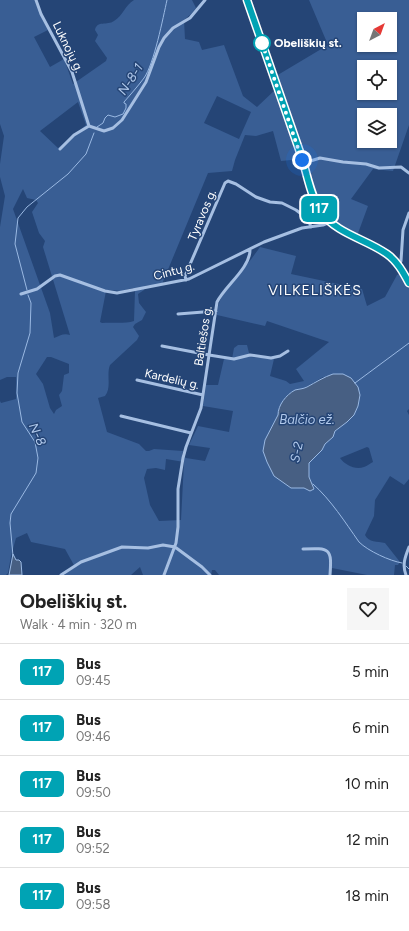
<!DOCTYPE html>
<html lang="en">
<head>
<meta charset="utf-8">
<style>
	:root { --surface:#fff; --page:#f6f6f6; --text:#222; --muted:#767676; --line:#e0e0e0 }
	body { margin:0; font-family:Figtree,sans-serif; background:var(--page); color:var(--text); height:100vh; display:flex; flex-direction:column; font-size:15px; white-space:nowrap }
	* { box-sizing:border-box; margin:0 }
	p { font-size:13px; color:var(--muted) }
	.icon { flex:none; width:22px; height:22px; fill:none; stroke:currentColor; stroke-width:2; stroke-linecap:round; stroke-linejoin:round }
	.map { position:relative; height:575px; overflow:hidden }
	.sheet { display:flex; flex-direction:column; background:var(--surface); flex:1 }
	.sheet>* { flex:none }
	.badge { padding:0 8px; border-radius:6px; font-size:14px; line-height:26px }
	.needle { width:26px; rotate:41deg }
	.fabs { position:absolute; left:357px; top:12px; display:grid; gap:8px }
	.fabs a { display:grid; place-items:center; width:40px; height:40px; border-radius:0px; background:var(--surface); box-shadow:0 1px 3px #0004; font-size:20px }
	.you { position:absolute; width:20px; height:20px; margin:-10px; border:3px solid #fff; border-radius:50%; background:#1a73e8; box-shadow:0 0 0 6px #1a73e833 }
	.map>.badge { position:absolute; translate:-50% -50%; box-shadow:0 0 0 2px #fff }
	.round { display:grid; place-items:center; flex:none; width:42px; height:42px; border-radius:0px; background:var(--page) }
	.head { display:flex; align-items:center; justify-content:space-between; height:68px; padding:0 20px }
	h1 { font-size:19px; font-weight:700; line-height:30px }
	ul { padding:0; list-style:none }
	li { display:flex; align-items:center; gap:12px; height:56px; padding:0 20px; border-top:1px solid var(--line) }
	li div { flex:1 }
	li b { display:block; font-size:15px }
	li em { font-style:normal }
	li .badge { min-width:44px; font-weight:700; text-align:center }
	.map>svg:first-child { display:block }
	.green { fill:#395e94; fill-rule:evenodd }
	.water { fill:#475f83; stroke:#9ab9e3 }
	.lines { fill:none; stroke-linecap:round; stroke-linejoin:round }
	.stream { stroke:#9ab9e3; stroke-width:1 }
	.minor { stroke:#a6bfe2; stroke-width:3 }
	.line-casing { stroke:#fff; stroke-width:9 }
	.line { stroke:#00a3b4; stroke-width:6 }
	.walk { stroke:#fff; stroke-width:4; stroke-dasharray:0 7.2 }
	.stop-dot { fill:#fff; stroke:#00a3b4; stroke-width:2 }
	.labels { text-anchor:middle; stroke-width:3; stroke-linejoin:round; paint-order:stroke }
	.stop-label { font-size:12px; font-weight:bold; fill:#fff; stroke:#254576; text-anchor:start }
	.street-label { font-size:12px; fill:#fff; stroke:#254576 }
	.water-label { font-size:13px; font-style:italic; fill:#b1c9eb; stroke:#254576 }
	.quarter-label { font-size:14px; letter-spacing:1px; fill:#fff; stroke:#254576 }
</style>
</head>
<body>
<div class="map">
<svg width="409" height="575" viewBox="0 0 409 575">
	<rect width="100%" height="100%" fill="#254576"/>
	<path class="green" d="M 0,0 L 35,0 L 48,30 L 34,37 L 50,67 L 64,59 L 73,84 L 106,61 L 107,58 L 95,41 L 98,35 L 95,30 C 97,20 107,26 114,21 C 123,16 125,5 134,0 L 192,0 L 196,8 L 191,14 L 184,20 L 185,39 L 199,42 L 202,50 L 224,45 L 243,96 L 257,107 L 276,89 L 301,159 L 281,161 L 273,131 L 256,136 L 245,135 L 235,160 L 232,171 L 208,173 L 162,284 L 144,286 L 144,290 L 138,294 L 139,303 L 146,312 L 142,320 L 135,324 L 133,327 L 139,336 L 137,340 L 110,365 C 106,375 112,387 105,396 L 98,398 L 107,432 L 139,444 L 146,451 L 149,451 L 154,449 L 183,451 L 182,455 L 186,458 L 205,461 L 210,448 L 189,445 L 198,426 L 229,432 L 233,411 L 203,406 L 206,385 L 218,385 L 224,359 L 232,359 L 234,348 L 238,345 L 247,345 L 250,357 L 274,359 L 270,376 L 286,381 L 290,384 L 304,381 L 296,369 L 329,342 L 267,321 L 265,326 L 217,315 C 217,295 234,282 245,267 C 250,261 255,254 260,247 L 296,256 L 291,274 L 362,289 L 367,306 L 385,297 L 397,275 L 401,273 L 409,287 L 409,409 L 407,411 L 409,415 L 409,479 L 404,485 L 390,476 L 375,500 L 374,516 L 365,535 C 369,543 377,541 385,543 L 400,562 L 398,565 L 395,565 L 394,575 L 367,575 L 332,568 L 331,575 L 219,575 L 215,570 L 212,570 L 211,575 L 143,575 L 140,567 L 131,575 L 64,575 L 75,567 L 65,549 L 31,542 L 27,533 L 16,538 L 11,556 L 8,573 L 6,575 L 0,575 L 0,401 L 1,403 L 16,399 L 16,377 L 7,377 L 0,380 L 0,227 L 5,196 L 0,177 L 0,164 L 4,136 L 0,124 ZM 217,96 L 251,112 L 239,139 L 204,123 ZM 78,102 L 86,125 L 58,148 L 40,131 ZM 23,189 L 27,198 L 36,200 L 38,203 L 32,212 L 39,233 L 45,241 L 43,247 L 70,335 C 63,333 60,336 54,338 L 50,313 L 13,209 ZM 133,288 L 135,291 L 134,321 C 125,324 112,322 102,323 L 100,322 L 106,291 L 108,290 L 121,291 ZM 47,357 L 51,357 L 69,364 L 69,373 L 64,375 L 62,391 L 59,395 L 62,406 L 56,410 L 54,414 L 50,408 L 43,384 L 36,374 ZM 323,377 L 360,395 L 358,406 L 354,415 L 347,422 L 335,431 L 333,437 L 324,444 L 321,450 L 309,463 L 309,477 L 314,489 L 310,490 L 304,488 L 298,488 L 263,451 C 268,427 283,409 297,390 L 303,389 ZM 367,447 L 369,448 L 373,462 C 371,463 367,466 364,467 C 355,470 345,465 340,458 ZM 166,459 L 184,462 L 181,520 L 159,521 L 150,505 L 144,478 L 147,469 L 156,468 L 165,470 Z
		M 309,0 L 409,0 L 409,125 L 393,171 L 373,169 L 351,199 L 368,206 L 357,236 C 339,227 328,221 318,203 L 276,76 L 328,45 ZM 364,19 L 390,19 L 390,45 L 364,45 ZM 364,67 L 390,67 L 390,93 L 364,93 ZM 364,115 L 390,115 L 390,141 L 364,141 Z"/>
	<path class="water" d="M 333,374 L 343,374 L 351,378 L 358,387 L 360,395 L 358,406 L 354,415 L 347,422 L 335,431 L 333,437 L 325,444 L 322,450 L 309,463 L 309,477 L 314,489 L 310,491 L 304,488 L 291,488 L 274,476 L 267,462 L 263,451 L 265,440 L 278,415 C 278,405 286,395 295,390 C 299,389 303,389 307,387 C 316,382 324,377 333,374 Z
		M 13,554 L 16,560 L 19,560 L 21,562 L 22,575 L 9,575 Z"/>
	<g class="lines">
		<path class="stream" d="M 97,127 L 103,123 L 105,118 L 108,115 L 115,117 L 123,114 L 126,108 L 126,104 L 124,103 L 124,102 C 131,94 138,86 144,78 C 154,64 163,18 167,0
			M 27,290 L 15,244 L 18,218 L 27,207 L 68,174 L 86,154 L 94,133
			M 355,383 L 409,343
			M 313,484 C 331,500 345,522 359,542 C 368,551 390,561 402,563
			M 13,556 L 10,523 L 11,514 L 36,473 L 38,458 L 35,442 L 22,422 L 17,393 L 18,373 L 30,333 L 31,303 L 28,295
			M 406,566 L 409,569"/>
		<path class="minor" d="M 36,0 L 41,14 L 72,72 L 89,126
			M 247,0 C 265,51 282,101 300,152 C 306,171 309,195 321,212 C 338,235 371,239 392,258 C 400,265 404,273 409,283
			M 89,126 L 104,131 L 113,128 L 122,120 L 146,82 L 159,47 L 164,38 L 173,28 L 190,18 L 205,0
			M 60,149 L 74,135 L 89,126
			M 304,163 L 320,158 L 343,162 L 366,164 L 379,168 L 401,167 L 409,173
			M 399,265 L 401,261 L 403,230 L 409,213
			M 186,280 L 185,276 L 225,183 L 228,181 L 236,184 L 256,197 L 270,202 L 282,203 L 296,210 L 308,219 L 311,227
			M 21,294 L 37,289 L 55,276 L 60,275 L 105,291 L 117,293 L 189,279 L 264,242 L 302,228 L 323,225 L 330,222
			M 178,314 L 216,311
			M 162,346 L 209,355
			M 209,355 L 234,359 L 250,355 L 271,358 L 280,356 L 288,351
			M 137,380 L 203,395
			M 121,416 L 191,433
			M 303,549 C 330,548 332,548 330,575
			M 61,575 L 81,562 L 122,547 L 148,548 L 163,545 L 175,547 L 202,567 L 210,575
			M 164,575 L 176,543 L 178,527 L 178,489 L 183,458 L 186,447 L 201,408 L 217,302 C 225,286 250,268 250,250
			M 406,575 C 402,565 405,557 409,547"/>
	</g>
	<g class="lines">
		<defs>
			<path id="line" d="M 247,0 C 265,52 283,103 301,155 C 307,173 310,195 321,212 C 337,234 366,239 387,254 C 397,261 403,272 409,283"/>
		</defs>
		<use href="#line" class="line-casing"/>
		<use href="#line" class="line"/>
		<path class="walk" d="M 262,43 L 260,37 L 302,160"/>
	</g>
	<circle class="stop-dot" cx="262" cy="43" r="8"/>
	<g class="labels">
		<g class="stop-label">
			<text x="274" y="47">Obeliškių st.</text>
		</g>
		<g class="street-label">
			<text transform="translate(68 47) rotate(64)" y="4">Luknojų g.</text>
			<text transform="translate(202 215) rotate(-67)" y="4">Tyravos g.</text>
			<text transform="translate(174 271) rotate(-15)" y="4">Cintų g.</text>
			<text transform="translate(203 336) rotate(-81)" y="4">Baltiešos g.</text>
			<text transform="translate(172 379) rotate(13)" y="4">Kardelių g.</text>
		</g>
		<g class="water-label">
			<text transform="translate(130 79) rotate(-57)" y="5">N-8-1</text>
			<text x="307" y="424">Balčio ež.</text>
			<text transform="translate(38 434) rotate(65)" y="5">N-8</text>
			<text transform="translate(296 452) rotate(-78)" y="5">S-2</text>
		</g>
		<g class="quarter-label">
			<text x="315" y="295">VILKELIŠKĖS</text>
		</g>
	</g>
</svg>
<div class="fabs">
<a><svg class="needle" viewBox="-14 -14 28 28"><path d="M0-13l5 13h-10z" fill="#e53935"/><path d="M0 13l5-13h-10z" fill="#767676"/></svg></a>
<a><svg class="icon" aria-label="locate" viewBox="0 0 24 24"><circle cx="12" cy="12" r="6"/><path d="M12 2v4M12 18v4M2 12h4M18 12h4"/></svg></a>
<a><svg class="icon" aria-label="layers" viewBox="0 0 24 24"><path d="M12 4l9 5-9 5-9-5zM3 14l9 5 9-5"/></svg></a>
</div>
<div class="you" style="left:302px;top:160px"></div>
<b class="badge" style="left:319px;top:209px;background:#00a3b4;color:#fff">117</b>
</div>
<section class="sheet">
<div class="head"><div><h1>Obeliškių st.</h1><p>Walk · 4 min · 320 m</p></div><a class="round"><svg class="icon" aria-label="heart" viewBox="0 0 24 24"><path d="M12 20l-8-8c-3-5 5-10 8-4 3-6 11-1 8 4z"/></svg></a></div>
<ul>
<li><span class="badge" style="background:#00a3b4;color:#fff">117</span><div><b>Bus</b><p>09:45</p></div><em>5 min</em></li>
<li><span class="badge" style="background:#00a3b4;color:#fff">117</span><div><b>Bus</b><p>09:46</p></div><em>6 min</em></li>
<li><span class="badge" style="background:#00a3b4;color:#fff">117</span><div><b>Bus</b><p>09:50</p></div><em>10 min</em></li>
<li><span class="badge" style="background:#00a3b4;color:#fff">117</span><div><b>Bus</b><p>09:52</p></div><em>12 min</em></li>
<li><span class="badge" style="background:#00a3b4;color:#fff">117</span><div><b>Bus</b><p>09:58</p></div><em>18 min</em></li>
</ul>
</section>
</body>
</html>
